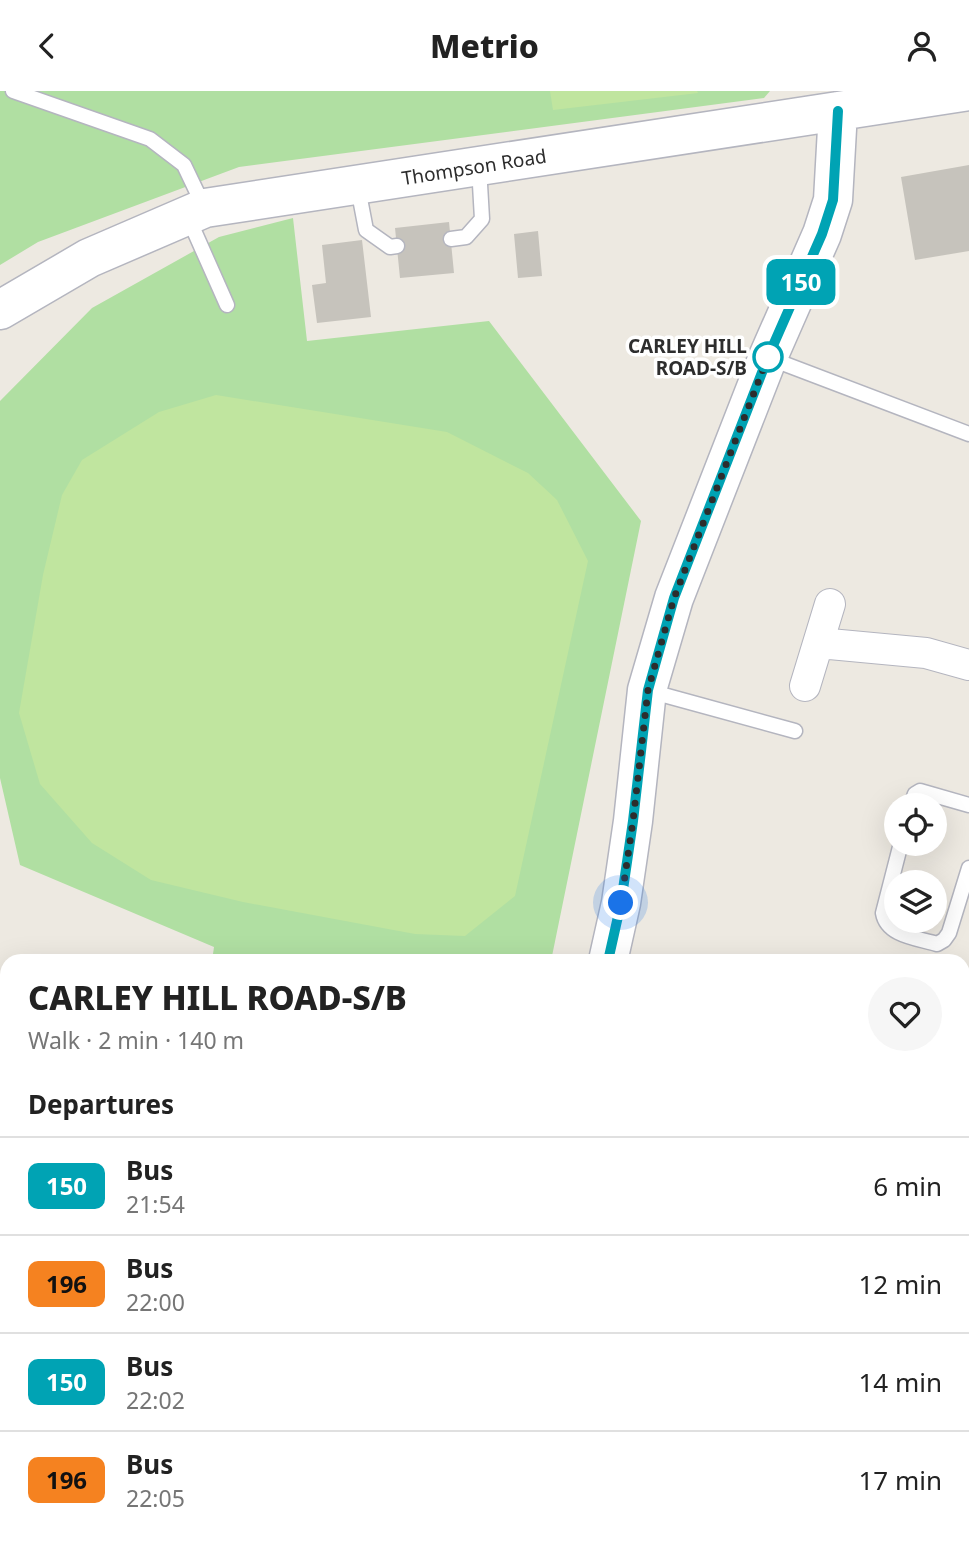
<!DOCTYPE html>
<html lang="en">
<head>
<meta charset="utf-8">
<style>
	:root { --surface:#fff; --page:#f6f6f6; --text:#222; --muted:#767676; --line:#e0e0e0 }
	body { margin:0; font-family:"Noto Sans",sans-serif; background:var(--page); color:var(--text); height:100vh; display:flex; flex-direction:column; font-size:26px; white-space:nowrap }
	* { box-sizing:border-box; margin:0 }
	p { font-size:23px; color:var(--muted) }
	.icon { flex:none; width:38px; height:38px; fill:none; stroke:currentColor; stroke-width:2; stroke-linecap:round; stroke-linejoin:round }
	.map { position:relative; flex:1; overflow:hidden }
	.side { position:absolute; left:0px; top:863px; width:970px; height:590px; display:flex; flex-direction:column; background:var(--surface); border-radius:21px 21px 0 0; box-shadow:0 7px 28px #0002 }
	.side>* { flex:none }
	.badge { padding:0 14px; border-radius:10px; font-size:24px; line-height:46px }
	.fabs { position:absolute; left:884px; top:702px; display:grid; gap:14px }
	.fabs a { display:grid; place-items:center; width:63px; height:63px; border-radius:50%; background:var(--surface); box-shadow:0 7px 28px #0002; font-size:35px }
	.you { position:absolute; width:35px; height:35px; margin:-18px; border:5px solid #fff; border-radius:50%; background:#1a73e8; box-shadow:0 0 0 10px #1a73e833 }
	.map>.badge { position:absolute; translate:-50% -50%; box-shadow:0 0 0 4px #fff }
	h2 { padding:0 28px; font-size:26px; line-height:63px }
	.round { display:grid; place-items:center; flex:none; width:74px; height:74px; border-radius:37px; background:var(--page) }
	.head { display:flex; align-items:center; justify-content:space-between; height:119px; padding:0 28px }
	h1 { font-size:33px; font-weight:800; line-height:52px }
	ul { padding:0; list-style:none }
	li { display:flex; align-items:center; gap:21px; height:98px; padding:0 28px; border-top:2px solid var(--line) }
	li div { flex:1 }
	li b { display:block; font-size:26px }
	li em { font-style:normal }
	li .badge { min-width:77px; font-weight:700; text-align:center }
	header { display:flex; justify-content:space-between; align-items:center; height:91px; padding:0 28px; background:var(--surface); font-size:32px; font-weight:800 }
	.map>svg:first-child { display:block }
	.green { fill:#b0dfa2 }
	.pitch { fill:#c0e59f }
	.building { fill:#c6c3bc }
	.lines { fill:none; stroke-linecap:round; stroke-linejoin:round }
	.lane-casing { stroke:#b4b5bf; stroke-width:17 }
	.street-casing { stroke:#b4b5bf; stroke-width:32 }
	.secondary-casing { stroke:#b4b5bf; stroke-width:41 }
	.lane { stroke:#fff; stroke-width:14 }
	.street { stroke:#fff; stroke-width:30 }
	.secondary { stroke:#fff; stroke-width:38 }
	.line-casing { stroke:#fff; stroke-width:16 }
	.line { stroke:#00a3b4; stroke-width:10 }
	.walk { stroke:#2d2d2d; stroke-width:7; stroke-dasharray:0 12.6 }
	.stop-dot { fill:#fff; stroke:#00a3b4; stroke-width:3.5 }
	.labels { text-anchor:middle; stroke-width:7; stroke-linejoin:round; paint-order:stroke }
	.street-label { font-size:19px; fill:#2d2d2d; stroke:#fff }
	.stop-label { font-size:19px; font-weight:bold; fill:#2d2d2d; stroke:#fff; text-anchor:end }
</style>
</head>
<body>
<header><svg class="icon" aria-label="back" viewBox="0 0 24 24"><path d="M15 5l-7 7 7 7"/></svg>Metrio<svg class="icon" aria-label="person" viewBox="0 0 24 24"><circle cx="12" cy="8" r="4"/><path d="M4 21q1-7 8-7t8 7"/></svg></header>
<div class="map">
<svg width="969" height="1452" viewBox="0 0 969 1452">
	<rect width="100%" height="100%" fill="#ede9e1"/>
	<path class="green" d="M 0,0 L 770,0 L 764,7 L 239,76 L 38,151 L 0,174 Z
		M 293,127 L 307,250 L 489,230 L 641,430 L 551,870 L 212,870 L 214,856 L 20,774 L 0,687 L 0,310 L 92,217 L 219,146 Z
		M 82,1446 L 449,1446 L 444,1452 L 81,1452 Z"/>
	<path class="pitch" d="M 550,0 L 697,0 L 698,2 L 553,19 Z
		M 216,304 L 447,341 L 528,382 L 557,409 L 588,470 L 515,805 L 465,845 L 415,843 L 243,811 L 151,789 L 92,752 L 40,693 L 19,622 L 43,484 L 62,404 L 82,369 L 159,321 Z"/>
	<path class="building" d="M 969,74 L 969,160 L 915,169 L 901,86 Z
		M 449,131 L 454,182 L 400,187 L 395,137 Z
		M 538,140 L 542,185 L 518,187 L 514,143 Z
		M 362,149 L 371,226 L 317,232 L 312,194 L 326,192 L 322,154 Z"/>
	<g class="lines">
		<defs>
			<path id="lane" d="M 13,0 L 150,48 L 184,74 L 204,116
				M 358,97 L 366,139 L 390,156 L 397,155
				M 188,126 L 227,214
				M 451,148 L 466,146 L 482,128 L 479,76
				M 769,267 L 969,343
				M 649,600 L 795,640
				M 911,714 L 915,703 L 920,700 L 969,714
				M 901,752 L 883,822 C 887,845 917,847 937,853 L 944,849 L 949,842 L 969,777"/>
			<path id="street" d="M 819,552 L 926,562 L 969,574
				M 805,595 L 830,513
				M 962,1086 L 969,1088
				M 7,1125 L 2,1239 L 7,1247
				M 962,1363 L 969,1365
				M 51,1452 L 52,1446
				M 679,1452 L 681,1446"/>
			<path id="secondary" d="M 0,219 L 89,167 L 205,117 L 969,0
				M 608,870 L 621,812 L 633,730 L 647,599 L 674,507 L 768,266 L 822,143 L 833,109 L 838,20
				M 503,1446 L 504,1452"/>
		</defs>
		<use href="#lane" class="lane-casing"/>
		<use href="#street" class="street-casing"/>
		<use href="#secondary" class="secondary-casing"/>
		<use href="#lane" class="lane"/>
		<use href="#street" class="street"/>
		<use href="#secondary" class="secondary"/>
	</g>
	<g class="lines">
		<defs>
			<path id="line" d="M 608,870 L 621,812 L 633,730 L 648,599 L 674,507 L 768,266 L 822,143 L 833,109 L 838,20"/>
		</defs>
		<use href="#line" class="line-casing"/>
		<use href="#line" class="line"/>
		<path class="walk" d="M 621,812 L 633,730 L 648,599 L 674,507 L 768,266"/>
	</g>
	<circle class="stop-dot" cx="768" cy="266" r="14"/>
	<g class="labels">
		<g class="street-label">
			<text transform="translate(474 76) rotate(-9)" y="7">Thompson Road</text>
		</g>
		<g class="stop-label">
			<text x="747" y="262">CARLEY HILL<tspan x="747" dy="22">ROAD-S/B</tspan></text>
		</g>
	</g>
</svg>
<div class="fabs">
<a><svg class="icon" aria-label="locate" viewBox="0 0 24 24"><circle cx="12" cy="12" r="6"/><path d="M12 2v4M12 18v4M2 12h4M18 12h4"/></svg></a>
<a><svg class="icon" aria-label="layers" viewBox="0 0 24 24"><path d="M12 4l9 5-9 5-9-5zM3 14l9 5 9-5"/></svg></a>
</div>
<div class="you" style="left:621px;top:812px"></div>
<b class="badge" style="left:801px;top:191px;background:#00a3b4;color:#fff">150</b>
<section class="side">
<div class="head"><div><h1>CARLEY HILL ROAD-S/B</h1><p>Walk · 2 min · 140 m</p></div><a class="round"><svg class="icon" aria-label="heart" viewBox="0 0 24 24"><path d="M12 20l-8-8c-3-5 5-10 8-4 3-6 11-1 8 4z"/></svg></a></div>
<h2>Departures</h2>
<ul>
<li><span class="badge" style="background:#00a3b4;color:#fff">150</span><div><b>Bus</b><p>21:54</p></div><em>6 min</em></li>
<li><span class="badge" style="background:#f58220;color:#111">196</span><div><b>Bus</b><p>22:00</p></div><em>12 min</em></li>
<li><span class="badge" style="background:#00a3b4;color:#fff">150</span><div><b>Bus</b><p>22:02</p></div><em>14 min</em></li>
<li><span class="badge" style="background:#f58220;color:#111">196</span><div><b>Bus</b><p>22:05</p></div><em>17 min</em></li>
</ul>
</section>
</div>
</body>
</html>
